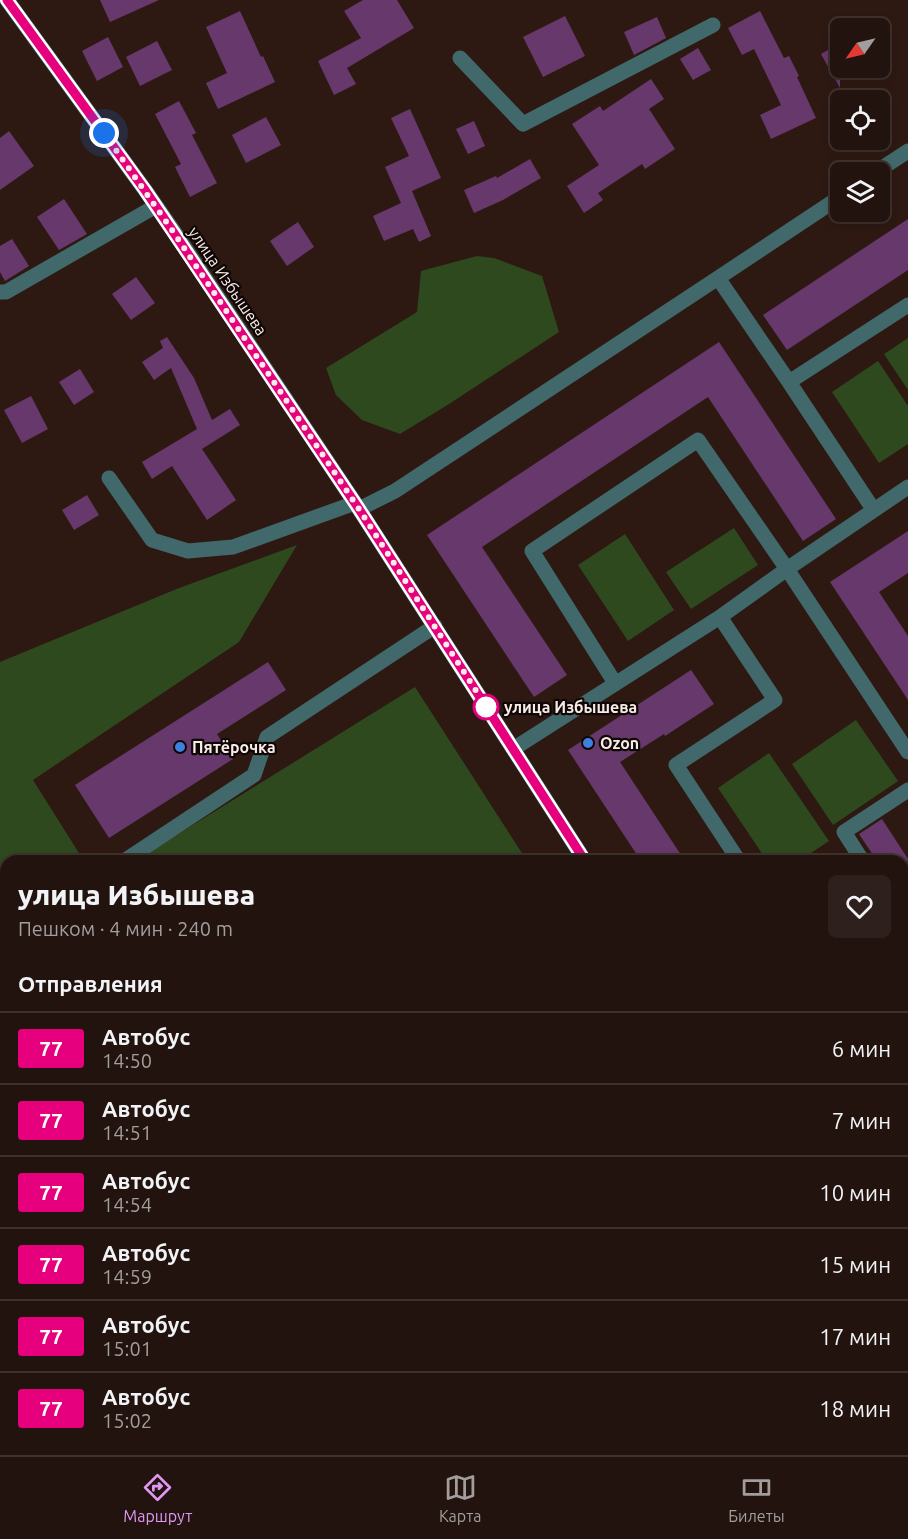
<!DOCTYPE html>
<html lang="ru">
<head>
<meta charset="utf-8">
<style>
	:root { --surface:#22130e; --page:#2e201c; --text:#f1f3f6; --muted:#a29e9e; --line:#3f322e; --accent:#de98f3 }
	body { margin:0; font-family:Ubuntu,sans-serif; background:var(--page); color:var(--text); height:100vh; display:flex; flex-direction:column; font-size:22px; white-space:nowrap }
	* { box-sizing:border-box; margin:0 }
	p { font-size:20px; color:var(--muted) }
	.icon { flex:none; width:33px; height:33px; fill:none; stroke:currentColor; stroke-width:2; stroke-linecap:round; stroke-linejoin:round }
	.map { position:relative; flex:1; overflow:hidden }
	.side { position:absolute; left:0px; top:855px; width:909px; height:600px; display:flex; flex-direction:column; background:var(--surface); border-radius:18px 18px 0 0; box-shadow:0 3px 9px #0003,0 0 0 2px var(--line) }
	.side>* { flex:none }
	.badge { padding:0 12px; border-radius:4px; font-size:21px; line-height:39px }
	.needle { width:39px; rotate:236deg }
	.fabs { position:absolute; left:830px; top:18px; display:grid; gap:12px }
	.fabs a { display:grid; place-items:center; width:60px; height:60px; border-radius:9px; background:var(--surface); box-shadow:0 3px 9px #0003,0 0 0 2px var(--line); font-size:30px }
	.you { position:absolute; width:30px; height:30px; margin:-15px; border:4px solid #fff; border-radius:50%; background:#1a73e8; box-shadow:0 0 0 9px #1a73e833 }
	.map>.badge { position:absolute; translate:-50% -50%; box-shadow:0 0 0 3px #fff }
	h2 { padding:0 18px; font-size:22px; line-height:54px }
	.round { display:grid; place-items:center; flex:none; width:63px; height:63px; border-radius:9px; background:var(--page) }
	.headline { display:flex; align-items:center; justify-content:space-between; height:102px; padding:0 18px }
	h1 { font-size:28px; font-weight:800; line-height:45px }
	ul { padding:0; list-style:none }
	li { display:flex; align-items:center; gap:18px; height:72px; padding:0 18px; border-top:2px solid var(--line) }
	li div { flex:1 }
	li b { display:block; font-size:22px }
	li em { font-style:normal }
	li .badge { min-width:66px; font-weight:700; text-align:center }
	.dock { display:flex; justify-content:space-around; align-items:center; height:84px; border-top:2px solid var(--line); background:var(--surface); font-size:16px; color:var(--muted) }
	.dock a { display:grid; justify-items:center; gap:3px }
	.dock .on { color:var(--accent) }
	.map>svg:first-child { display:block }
	.education { fill:#332023 }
	.green { fill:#2e491d }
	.building { fill:#67386b }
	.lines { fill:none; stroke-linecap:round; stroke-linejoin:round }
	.minor { stroke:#41696b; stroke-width:15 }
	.line-casing { stroke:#fff; stroke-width:14 }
	.line { stroke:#e6007e; stroke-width:9 }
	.walk { stroke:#f8eae5; stroke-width:6; stroke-dasharray:0 10.8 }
	.stop-dot { fill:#fff; stroke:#e6007e; stroke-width:3 }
	.shop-dot { fill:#3f7fe0; stroke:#0f0705; stroke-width:2 }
	.labels { text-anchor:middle; stroke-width:4.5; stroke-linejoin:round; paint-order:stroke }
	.street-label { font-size:16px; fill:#f8eae5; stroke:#0f0705 }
	.stop-label { font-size:16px; font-weight:bold; fill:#f8eae5; stroke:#0f0705; text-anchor:start }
	.poi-label { font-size:16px; font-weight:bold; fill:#f8eae5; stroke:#0f0705; text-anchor:start }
</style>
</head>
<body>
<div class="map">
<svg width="908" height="1455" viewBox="0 0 908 1455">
	<rect width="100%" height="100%" fill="#2d1912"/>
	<path class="education" d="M 908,978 L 908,1281 L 903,1274 L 903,982 Z"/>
	<path class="green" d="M 477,256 L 494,258 L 542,276 L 559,332 L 449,404 L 400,434 L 362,420 L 336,395 L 326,368 L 417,312 L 421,271 Z
		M 908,338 L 908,390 L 884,354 Z
		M 878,361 L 908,406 L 908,444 L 879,463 L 832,392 Z
		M 734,528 L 758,565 L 691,609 L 666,572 Z
		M 625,534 L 674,610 L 628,641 L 578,565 Z
		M 297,545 L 239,642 L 33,780 L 84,861 L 6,861 L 6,963 L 0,962 L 0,662 L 179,588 Z
		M 415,687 L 527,861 L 135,861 Z
		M 856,720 L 898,781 L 833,825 L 792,764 Z
		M 769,753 L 829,841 L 799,861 L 767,861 L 718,788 Z
		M 908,983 L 908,1030 L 903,1033 L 903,986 Z
		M 907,1195 L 908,1196 L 908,1268 L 905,1269 L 903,1266 L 903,1197 Z"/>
	<path class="building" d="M 100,0 L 159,0 L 110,22 Z
		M 363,0 L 397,0 L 414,28 L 347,68 L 356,84 L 334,95 L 318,61 L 361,38 L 344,11 Z
		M 240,11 L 261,57 L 263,56 L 275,82 L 218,109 L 206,83 L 227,73 L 206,27 Z
		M 760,11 L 784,58 L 789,56 L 799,76 L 797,77 L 816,118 L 771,139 L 760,115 L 781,105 L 754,49 L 742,55 L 728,28 Z
		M 565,16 L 585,56 L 543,77 L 523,37 Z
		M 657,17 L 666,38 L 634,55 L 624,32 Z
		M 108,37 L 123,67 L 97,81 L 82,51 Z
		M 157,41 L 172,70 L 140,86 L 126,57 Z
		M 840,43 L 840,88 L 821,54 Z
		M 698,48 L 711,70 L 693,80 L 680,59 Z
		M 651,79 L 664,99 L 649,109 L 675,149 L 645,169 L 642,164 L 598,193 L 603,200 L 584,213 L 567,186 L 599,165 L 572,124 L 600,106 L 603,111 Z
		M 179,101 L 196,133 L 192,135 L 217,183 L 190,197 L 175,167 L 181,164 L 155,114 Z
		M 410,109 L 441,178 L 412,191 L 431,236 L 419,242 L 413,229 L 384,241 L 373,216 L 401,203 L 385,167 L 409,156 L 391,118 Z
		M 266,117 L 281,145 L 246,163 L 232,135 Z
		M 474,121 L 485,146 L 468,154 L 456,129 Z
		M 9,131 L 34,166 L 0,190 L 0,138 Z
		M 530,159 L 541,178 L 503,200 L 474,213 L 464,190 L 496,176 L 497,178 Z
		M 64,199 L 87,234 L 59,250 L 37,217 Z
		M 908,219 L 908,270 L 787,350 L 763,315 Z
		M 298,222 L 314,247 L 287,266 L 270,241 Z
		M 12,239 L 29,266 L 5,281 L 0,272 L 0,246 Z
		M 136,277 L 155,303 L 131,320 L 112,294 Z
		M 167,337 L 194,378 L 212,420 L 230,409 L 240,425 L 202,449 L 236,500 L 207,520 L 172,466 L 152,479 L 142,462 L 197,429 L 171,368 L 154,380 L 142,362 L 163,348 L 160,341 Z
		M 719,342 L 836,519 L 803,541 L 708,397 L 482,547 L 567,675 L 534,697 L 427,535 Z
		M 80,369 L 94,392 L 74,405 L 59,382 Z
		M 31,396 L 48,429 L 22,443 L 4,410 Z
		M 87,495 L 99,515 L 74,530 L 62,510 Z
		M 908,531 L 908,573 L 879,592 L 908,636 L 908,700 L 830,582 Z
		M 268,662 L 286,690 L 217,734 L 233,759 L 109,838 L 75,785 Z
		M 691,670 L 714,704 L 665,736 L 664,734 L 620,762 L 685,861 L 641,861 L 568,750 Z
		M 882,819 L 908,859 L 908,861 L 877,861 L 859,834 Z"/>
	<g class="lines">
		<path class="minor" d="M 7,0 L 145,190 L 173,230 L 359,509 L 585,861
			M 460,58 L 523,124 L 713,25
			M 876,172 L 908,151
			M 840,197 L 718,278 L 789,382 L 908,305
			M 0,292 L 6,292 L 156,206
			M 789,382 L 873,509
			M 109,478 L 152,540 L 188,551 L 233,547 L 355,503
			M 359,509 L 395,491 L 718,278
			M 720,617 L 775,700 L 676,765 L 739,861
			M 615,683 L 532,551 L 698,440 L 787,569 L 908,752
			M 513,749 L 720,617 L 787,569 L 908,487
			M 124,861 L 254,775 L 267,737 L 435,626
			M 860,861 L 862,860 L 844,832 L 908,790
			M 0,995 L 6,996
			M 903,1041 L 908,1038
			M 903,1170 L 908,1178
			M 0,1196 L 6,1197
			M 903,1306 L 908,1303
			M 903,1354 L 908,1362"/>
	</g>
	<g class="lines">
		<defs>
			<path id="line" d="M 7,0 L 145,190 L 172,230 L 359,509 L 585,861"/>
		</defs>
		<use href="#line" class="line-casing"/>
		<use href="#line" class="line"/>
		<path class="walk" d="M 104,133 L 172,230 L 359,509 L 491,714 L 486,707"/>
	</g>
	<circle class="stop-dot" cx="486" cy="707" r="12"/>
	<g class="shop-dot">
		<circle cx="588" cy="743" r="6"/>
		<circle cx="180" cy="747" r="6"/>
	</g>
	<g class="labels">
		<g class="street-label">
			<text transform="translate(228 281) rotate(56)" y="6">улица Избышева</text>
		</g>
		<g class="stop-label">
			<text x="504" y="713">улица Избышева</text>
		</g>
		<g class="poi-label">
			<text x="600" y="749">Ozon</text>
			<text x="192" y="753">Пятёрочка</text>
		</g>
	</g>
</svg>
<div class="fabs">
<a><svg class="needle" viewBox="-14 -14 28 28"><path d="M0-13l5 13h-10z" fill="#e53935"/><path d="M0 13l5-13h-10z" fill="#a29e9e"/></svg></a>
<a><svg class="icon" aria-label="locate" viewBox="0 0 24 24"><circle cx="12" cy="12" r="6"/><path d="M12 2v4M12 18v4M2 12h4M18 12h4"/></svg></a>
<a><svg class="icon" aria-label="layers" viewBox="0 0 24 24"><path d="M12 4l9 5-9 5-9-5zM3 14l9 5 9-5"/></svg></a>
</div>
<div class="you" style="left:104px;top:133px"></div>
<section class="side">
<div class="headline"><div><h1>улица Избышева</h1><p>Пешком · 4 мин · 240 m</p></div><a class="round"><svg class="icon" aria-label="heart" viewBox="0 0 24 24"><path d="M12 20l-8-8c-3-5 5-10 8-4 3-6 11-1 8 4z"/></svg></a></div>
<h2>Отправления</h2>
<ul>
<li><span class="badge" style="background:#e6007e;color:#fff">77</span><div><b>Автобус</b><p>14:50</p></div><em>6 мин</em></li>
<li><span class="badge" style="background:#e6007e;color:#fff">77</span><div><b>Автобус</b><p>14:51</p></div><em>7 мин</em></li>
<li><span class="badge" style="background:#e6007e;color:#fff">77</span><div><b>Автобус</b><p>14:54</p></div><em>10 мин</em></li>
<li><span class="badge" style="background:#e6007e;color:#fff">77</span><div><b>Автобус</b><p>14:59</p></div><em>15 мин</em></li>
<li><span class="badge" style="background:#e6007e;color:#fff">77</span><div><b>Автобус</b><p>15:01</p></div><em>17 мин</em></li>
<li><span class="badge" style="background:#e6007e;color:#fff">77</span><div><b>Автобус</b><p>15:02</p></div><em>18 мин</em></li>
</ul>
</section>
</div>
<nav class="dock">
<a class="on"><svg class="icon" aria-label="directions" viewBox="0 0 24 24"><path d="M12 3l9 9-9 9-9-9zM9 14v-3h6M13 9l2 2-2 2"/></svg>Маршрут</a>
<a><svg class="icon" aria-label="map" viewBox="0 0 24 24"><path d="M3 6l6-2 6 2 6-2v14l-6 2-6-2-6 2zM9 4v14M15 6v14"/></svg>Карта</a>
<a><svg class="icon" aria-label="tickets" viewBox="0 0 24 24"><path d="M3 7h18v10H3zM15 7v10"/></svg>Билеты</a>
</nav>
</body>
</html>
